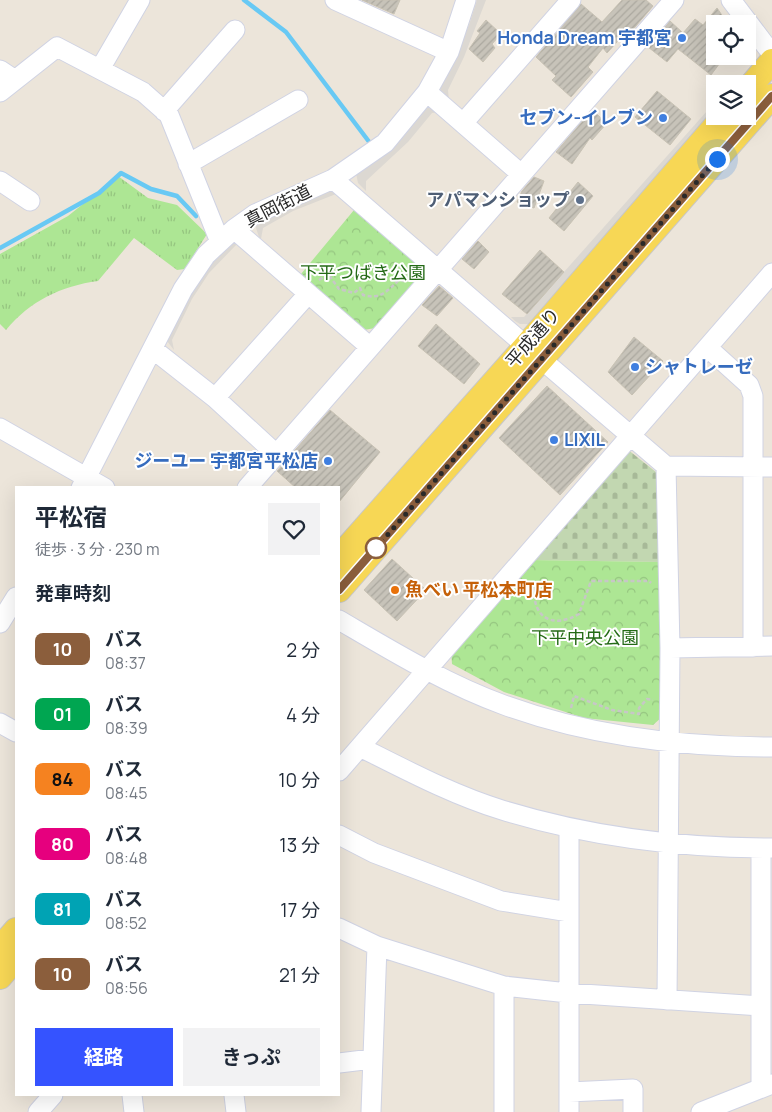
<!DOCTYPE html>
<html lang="ja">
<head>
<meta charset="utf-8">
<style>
	:root { --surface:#fff; --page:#f2f2f3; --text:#1f2937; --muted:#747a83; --accent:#3553ff }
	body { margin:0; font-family:Manrope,"Noto Sans JP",sans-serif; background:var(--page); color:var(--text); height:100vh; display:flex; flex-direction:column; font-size:19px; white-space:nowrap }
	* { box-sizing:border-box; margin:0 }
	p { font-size:16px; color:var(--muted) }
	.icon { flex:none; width:28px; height:28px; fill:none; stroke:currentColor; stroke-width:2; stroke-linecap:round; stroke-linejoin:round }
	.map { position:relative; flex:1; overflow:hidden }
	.panel { position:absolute; left:15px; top:486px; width:325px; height:610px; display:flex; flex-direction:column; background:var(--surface); border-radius:0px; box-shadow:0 5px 20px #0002 }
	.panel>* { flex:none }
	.badge { padding:0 10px; border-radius:8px; font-size:18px; line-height:32px }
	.tools { position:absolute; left:706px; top:15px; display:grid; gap:10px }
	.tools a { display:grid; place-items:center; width:50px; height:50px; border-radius:0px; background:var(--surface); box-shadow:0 5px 20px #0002; font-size:25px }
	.you { position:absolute; width:25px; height:25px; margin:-12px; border:4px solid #fff; border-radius:50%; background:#1a73e8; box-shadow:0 0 0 8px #1a73e833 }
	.map>.badge { position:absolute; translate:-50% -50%; box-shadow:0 0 0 2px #fff }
	h2 { padding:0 20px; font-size:19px; line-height:45px }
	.round { display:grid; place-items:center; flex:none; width:52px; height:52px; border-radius:0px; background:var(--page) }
	.summary { display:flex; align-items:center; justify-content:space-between; height:85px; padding:0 20px }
	h1 { font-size:24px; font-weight:700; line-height:38px }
	.primary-button { display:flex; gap:10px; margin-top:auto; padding:10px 20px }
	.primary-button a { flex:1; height:58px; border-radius:0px; background:var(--accent); color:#fff; font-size:20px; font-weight:700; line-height:58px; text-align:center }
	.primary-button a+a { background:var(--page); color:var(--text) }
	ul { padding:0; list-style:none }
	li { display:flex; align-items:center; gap:15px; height:65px; padding:0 20px }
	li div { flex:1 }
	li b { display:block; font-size:19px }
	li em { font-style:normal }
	li .badge { min-width:55px; font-weight:700; text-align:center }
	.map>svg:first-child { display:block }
	.grass { fill:url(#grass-tufts) }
	.cemetery { fill:url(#cemetery-stones) }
	.park { fill:url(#park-crowns) }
	.plaza { fill:#dcd8d2 }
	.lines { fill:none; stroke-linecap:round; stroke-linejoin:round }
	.stream { stroke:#68c9f4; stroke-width:4.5 }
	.building { fill:url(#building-hatch); stroke:#c8c2b4 }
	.minor-casing { stroke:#d0d3e3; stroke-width:21 }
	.major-casing { stroke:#c7c7c7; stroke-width:26 }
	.path { stroke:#c7c7c7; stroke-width:2.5; stroke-dasharray:4 2.5; stroke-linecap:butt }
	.minor { stroke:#fff; stroke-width:19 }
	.major { stroke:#f7d755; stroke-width:24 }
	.line-casing { stroke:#fff; stroke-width:11 }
	.line { stroke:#8b5e3c; stroke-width:8 }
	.walk { stroke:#292929; stroke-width:5; stroke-dasharray:0 9 }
	.shop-dot { fill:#3f7fe0; stroke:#fff; stroke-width:2 }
	.service-dot { fill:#5c6f8a; stroke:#fff; stroke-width:2 }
	.stop-dot { fill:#fff; stroke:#8b5e3c; stroke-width:2.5 }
	.food-dot { fill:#e8710a; stroke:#fff; stroke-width:2 }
	.labels { text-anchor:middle; stroke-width:4; stroke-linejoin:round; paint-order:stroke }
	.shop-label { font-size:18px; font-weight:bold; fill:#366cbe; stroke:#fff; text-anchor:end }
	.service-label { font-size:18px; font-weight:bold; fill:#4e5e75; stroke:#fff; text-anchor:end }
	.street-label { font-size:18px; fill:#292929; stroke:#fff }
	.park-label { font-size:18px; fill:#246a16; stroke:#fff }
	.food-label { font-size:18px; font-weight:bold; fill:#c56008; stroke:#fff; text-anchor:start }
</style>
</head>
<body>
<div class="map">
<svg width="772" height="1112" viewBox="0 0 772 1112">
	<defs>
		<pattern id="grass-tufts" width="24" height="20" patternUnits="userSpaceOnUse" patternTransform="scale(1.25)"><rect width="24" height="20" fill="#ade694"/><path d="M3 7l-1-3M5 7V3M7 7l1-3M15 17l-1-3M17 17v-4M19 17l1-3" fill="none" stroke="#95c580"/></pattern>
		<pattern id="cemetery-stones" width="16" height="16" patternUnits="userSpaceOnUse" patternTransform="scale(1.25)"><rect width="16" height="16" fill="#c2d7b1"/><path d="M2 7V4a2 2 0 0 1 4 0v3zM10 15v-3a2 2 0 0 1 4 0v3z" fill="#a7b998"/></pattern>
		<pattern id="park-crowns" width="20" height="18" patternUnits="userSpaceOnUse" patternTransform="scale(1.25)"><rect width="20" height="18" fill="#ade694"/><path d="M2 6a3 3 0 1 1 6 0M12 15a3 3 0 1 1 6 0" fill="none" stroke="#95c580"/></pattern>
		<pattern id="building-hatch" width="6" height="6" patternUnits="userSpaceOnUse" patternTransform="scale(1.25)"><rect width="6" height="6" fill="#c7c3b9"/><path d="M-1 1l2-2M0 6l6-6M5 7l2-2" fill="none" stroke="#aba89f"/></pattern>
	</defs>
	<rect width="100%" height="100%" fill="#ece5da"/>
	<path class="grass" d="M 118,176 L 148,198 L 177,205 L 207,234 L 185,269 L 177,270 L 134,238 L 98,281 C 61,286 30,301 6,330 L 0,324 L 0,254 L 68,216 Z"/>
	<path class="cemetery" d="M 627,449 L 661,476 L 661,562 L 529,560 Z"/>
	<path class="park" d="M 354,210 L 426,271 L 376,328 L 363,330 L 301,274 Z
		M 529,560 L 661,562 L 662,717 L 653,725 L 584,718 L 504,692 L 452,664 L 451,650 Z"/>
	<path class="plaza" d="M 477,0 L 486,0 L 464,57 L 448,90 L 449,101 L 441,93 L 440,87 L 469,25 Z
		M 715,102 L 715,114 L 531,324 L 520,324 L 515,321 L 511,317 L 524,317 Z
		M 426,107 L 432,107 L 441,112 L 432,113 L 408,142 L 366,181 L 366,191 L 358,183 L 356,173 Z
		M 328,184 L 336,194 L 293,211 L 263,228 L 261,239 L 259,237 L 256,228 L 257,222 Z
		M 231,239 L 237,244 L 209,273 L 192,299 L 172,340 L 174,350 L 167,341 L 196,281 Z"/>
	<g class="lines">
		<path class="stream" d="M 244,0 L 286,32 L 370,143
			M 0,248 L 99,193 L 121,173 L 151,189 L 177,196 L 196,216"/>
	</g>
	<path class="building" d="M 362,0 L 400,0 L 394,14 Z
		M 622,0 L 646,0 L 653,6 L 630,33 L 627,31 L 607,53 L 603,48 L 588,67 L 593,72 L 571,97 L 552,80 L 556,76 L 536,57 L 581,4 L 602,22 Z
		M 717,8 L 728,24 L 715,24 L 715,56 L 725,56 L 711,75 L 678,49 L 667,62 L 648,47 L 670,21 L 683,33 L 695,19 L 703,25 Z
		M 486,20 L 501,34 L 492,44 L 495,48 L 483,62 L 469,49 L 480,33 L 477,31 Z
		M 657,91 L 691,119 L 670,145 L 635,117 Z
		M 592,110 L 607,123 L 592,140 L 590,138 L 572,164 L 556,152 Z
		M 534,177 L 544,181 L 534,208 L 517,202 L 522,191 Z
		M 578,182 L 593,196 L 564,231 L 549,218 Z
		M 478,241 L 489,252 L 474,269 L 462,259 Z
		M 540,250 L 564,272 L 527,314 L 502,294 Z
		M 439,286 L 453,298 L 437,316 L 422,305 Z
		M 436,324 L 480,364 L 464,384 L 418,346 Z
		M 634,337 L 663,361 L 632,395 L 608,372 Z
		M 547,386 L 608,442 L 560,495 L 499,438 Z
		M 330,410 L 380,452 L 339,502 L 339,488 L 296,488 L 277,471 Z
		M 392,559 L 426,590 L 397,621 L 364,590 Z"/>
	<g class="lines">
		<defs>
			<path id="minor" d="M 335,0 L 449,52
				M 731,0 L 772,54
				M 100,69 L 140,0
				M 0,70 L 15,80
				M 0,92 L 57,47 L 143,92 L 169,115 L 220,242
				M 427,92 L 521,174
				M 164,111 L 235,30
				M 464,122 L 571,0
				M 188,164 L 298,100
				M 333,179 L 526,346
				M 0,181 L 30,201
				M 234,229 L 370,347
				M 708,348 L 749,385 L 753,396 L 753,647
				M 154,350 L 215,398 L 275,453
				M 541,359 L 666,466 L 772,467
				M 215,398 L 308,294
				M 0,428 L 105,488
				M 666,466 L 670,648 L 667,1000
				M 81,488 L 183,289 L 206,255 L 234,229 L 255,214 L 333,179 L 385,143 L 427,92 L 449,52 L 466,0
				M 247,488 L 674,0
				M 339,620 C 392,651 446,684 504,705 C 589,736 682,747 772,747
				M 0,623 L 16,597
				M 670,648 L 772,646
				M 0,723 L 16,732
				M 360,747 C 406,770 453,795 502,810 C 590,837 681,848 772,848
				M 339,771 L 772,273
				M 569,829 L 569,1112
				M 339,835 L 374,853 L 501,901 L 569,912
				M 761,848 L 761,1088
				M 339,928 L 377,946 L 504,986 L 568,993 L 761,1006
				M 339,1063 L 372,1059
				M 569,1092 L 633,1089 L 633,1112
				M 132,1095 L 134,1112
				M 234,1095 L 236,1112
				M 38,1112 L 53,1095
				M 371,1112 L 377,946
				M 504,1112 L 504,986
				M 701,1112 L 772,1084"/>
			<path id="major" d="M 748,89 L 772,61
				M 339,557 L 526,346 L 724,116
				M 339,590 L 772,96
				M 0,948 L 16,930
				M 0,977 L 16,958"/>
		</defs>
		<use href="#minor" class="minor-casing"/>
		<use href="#major" class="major-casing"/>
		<path class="path" d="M 319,280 L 328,274 L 339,289 L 354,293 L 360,288 L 363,295 C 381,300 387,291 400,279 L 405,282
			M 521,586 L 534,588 C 533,618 552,629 579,614 L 591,581 L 649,581 L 651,583
			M 571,708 L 574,696 L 612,710 L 639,714 L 639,708 L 647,699 L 653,700"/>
		<use href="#minor" class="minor"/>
		<use href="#major" class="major"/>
	</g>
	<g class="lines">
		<defs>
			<path id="line" d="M 339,590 L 772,96"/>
		</defs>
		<use href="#line" class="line-casing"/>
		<use href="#line" class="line"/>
		<path class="walk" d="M 376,548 L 717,159"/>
	</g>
	<g class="shop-dot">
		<circle cx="682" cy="38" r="5"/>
		<circle cx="663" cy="118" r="5"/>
		<circle cx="635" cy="367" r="5"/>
		<circle cx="554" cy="440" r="5"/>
		<circle cx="328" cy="461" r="5"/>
	</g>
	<circle class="service-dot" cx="580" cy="200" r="5"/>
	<circle class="stop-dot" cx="376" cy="548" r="10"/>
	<circle class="food-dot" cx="395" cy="590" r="5"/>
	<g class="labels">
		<g class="shop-label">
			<text x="672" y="44">Honda Dream 宇都宮</text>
			<text x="653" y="124">セブン-イレブン</text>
			<text x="645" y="373" text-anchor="start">シャトレーゼ</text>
			<text x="564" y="446" text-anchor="start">LIXIL</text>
			<text x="318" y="467">ジーユー 宇都宮平松店</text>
		</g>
		<g class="service-label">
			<text x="570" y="206">アパマンショップ</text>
		</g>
		<g class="street-label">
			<text transform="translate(278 206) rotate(-27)" y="6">真岡街道</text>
			<text transform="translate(533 338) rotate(-49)" y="6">平成通り</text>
		</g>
		<g class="park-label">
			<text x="363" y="279">下平つばき公園</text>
			<text x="585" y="644">下平中央公園</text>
		</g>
		<g class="food-label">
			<text x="405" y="596">魚べい 平松本町店</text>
		</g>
	</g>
</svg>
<div class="tools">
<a><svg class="icon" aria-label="locate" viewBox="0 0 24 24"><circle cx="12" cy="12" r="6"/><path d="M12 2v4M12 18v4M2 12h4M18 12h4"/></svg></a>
<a><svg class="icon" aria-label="layers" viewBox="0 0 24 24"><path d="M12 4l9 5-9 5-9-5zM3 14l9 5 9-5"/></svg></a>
</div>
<div class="you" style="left:717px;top:159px"></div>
<section class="panel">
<div class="summary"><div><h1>平松宿</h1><p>徒歩 · 3 分 · 230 m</p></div><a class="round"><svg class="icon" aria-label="heart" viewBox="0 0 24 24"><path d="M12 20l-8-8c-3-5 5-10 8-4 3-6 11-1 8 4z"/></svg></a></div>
<h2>発車時刻</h2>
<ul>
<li><span class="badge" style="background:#8b5e3c;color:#fff">10</span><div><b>バス</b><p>08:37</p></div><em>2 分</em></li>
<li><span class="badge" style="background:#00a651;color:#fff">01</span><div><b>バス</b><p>08:39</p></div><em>4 分</em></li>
<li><span class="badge" style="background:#f58220;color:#111">84</span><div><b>バス</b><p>08:45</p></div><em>10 分</em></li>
<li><span class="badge" style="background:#e6007e;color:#fff">80</span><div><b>バス</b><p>08:48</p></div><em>13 分</em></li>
<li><span class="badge" style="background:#00a3b4;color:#fff">81</span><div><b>バス</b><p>08:52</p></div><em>17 分</em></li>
<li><span class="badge" style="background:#8b5e3c;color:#fff">10</span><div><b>バス</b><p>08:56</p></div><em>21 分</em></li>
</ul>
<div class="primary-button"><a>経路</a><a>きっぷ</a></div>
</section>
</div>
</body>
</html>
